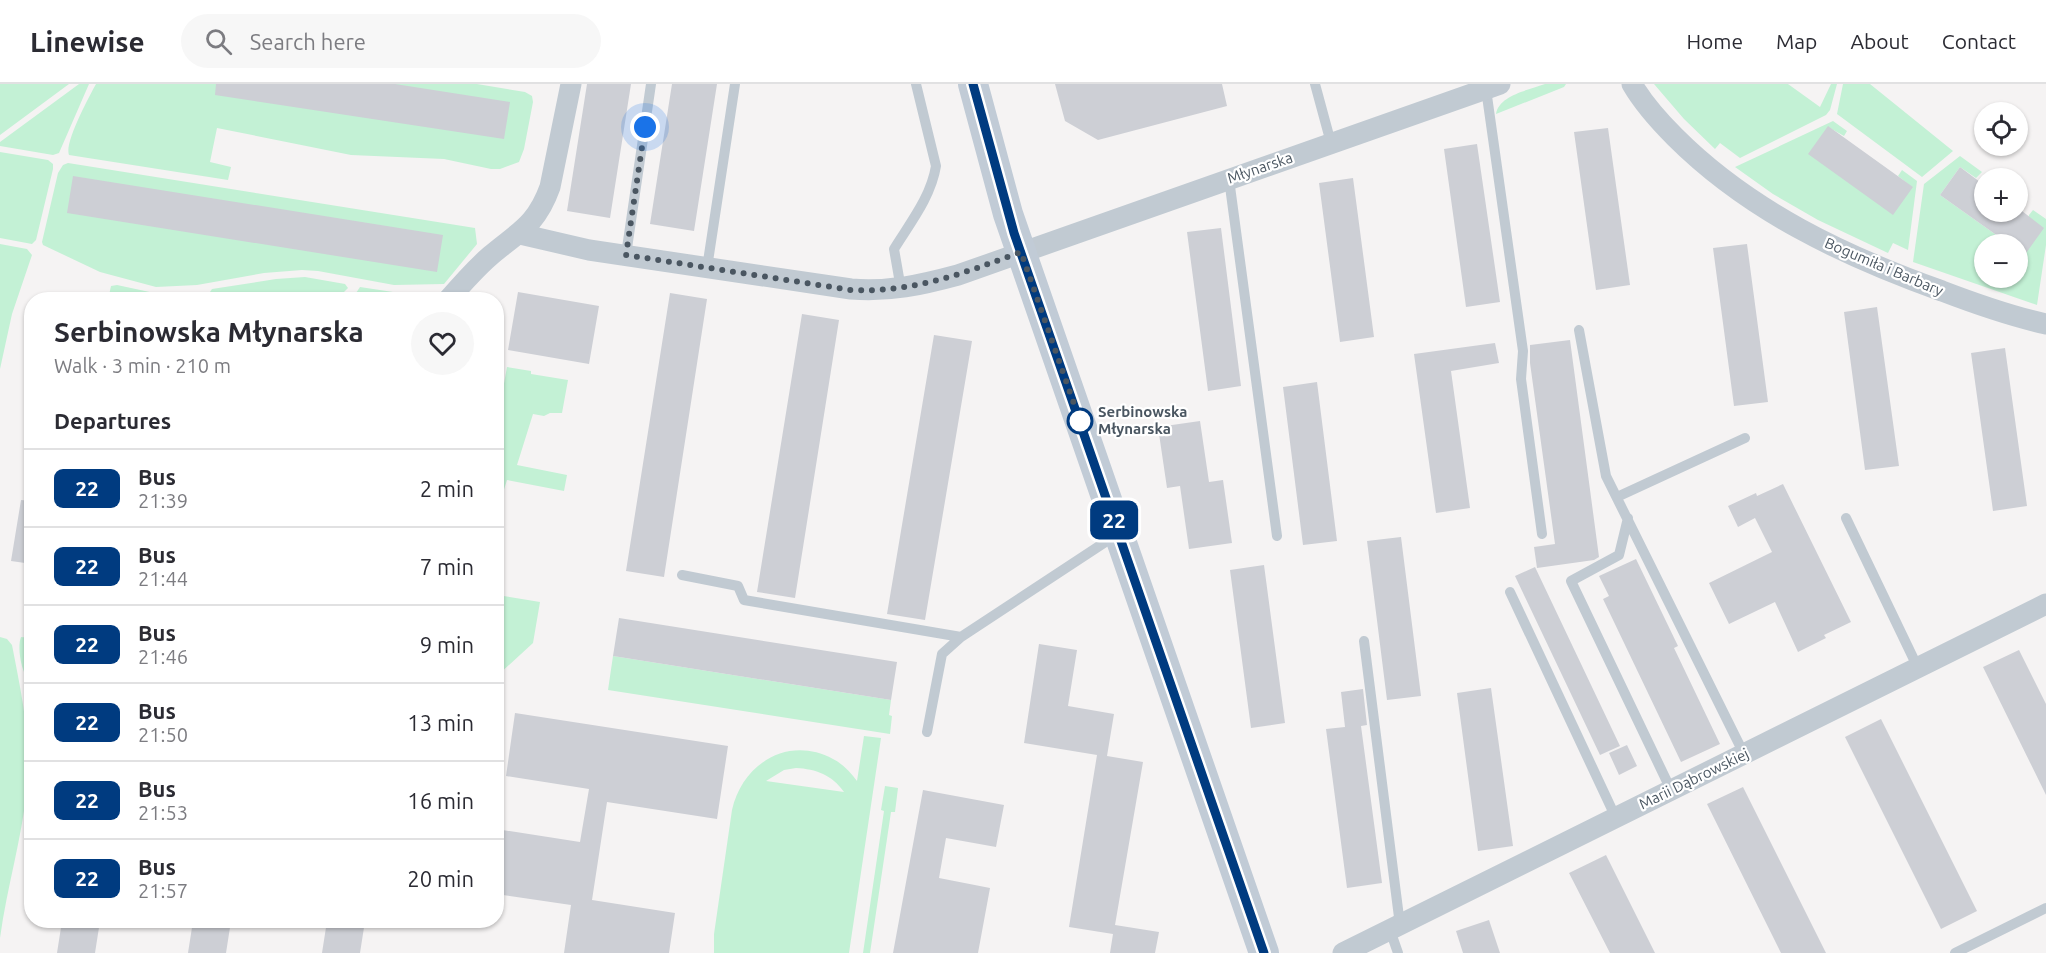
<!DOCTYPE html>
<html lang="en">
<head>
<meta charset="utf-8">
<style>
	:root { --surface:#fff; --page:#f7f7f7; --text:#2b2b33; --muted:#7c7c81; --line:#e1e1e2 }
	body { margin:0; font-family:Ubuntu,sans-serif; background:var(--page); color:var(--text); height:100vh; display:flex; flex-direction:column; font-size:22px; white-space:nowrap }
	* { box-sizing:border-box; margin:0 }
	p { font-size:20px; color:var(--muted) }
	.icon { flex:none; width:33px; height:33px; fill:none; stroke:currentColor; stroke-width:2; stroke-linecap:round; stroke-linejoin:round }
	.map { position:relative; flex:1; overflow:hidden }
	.details { position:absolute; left:24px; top:208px; width:480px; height:636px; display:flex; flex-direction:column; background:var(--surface); border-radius:24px; box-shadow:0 2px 4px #0004 }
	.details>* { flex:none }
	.badge { padding:0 12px; border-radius:9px; font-size:21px; line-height:39px }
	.controls { position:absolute; left:1974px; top:18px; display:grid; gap:12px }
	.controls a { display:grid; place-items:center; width:54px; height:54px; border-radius:50%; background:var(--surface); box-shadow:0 2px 4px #0004; font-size:30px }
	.you { position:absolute; width:30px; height:30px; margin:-15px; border:4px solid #fff; border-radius:50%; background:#1a73e8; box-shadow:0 0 0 9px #1a73e833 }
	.map>.badge { position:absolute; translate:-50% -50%; box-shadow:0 0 0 3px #fff }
	h2 { padding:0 30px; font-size:22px; line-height:54px }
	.round { display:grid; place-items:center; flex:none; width:63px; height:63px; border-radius:32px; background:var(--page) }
	.overview { display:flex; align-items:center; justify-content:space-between; height:102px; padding:0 30px }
	h1 { font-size:28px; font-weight:700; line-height:45px }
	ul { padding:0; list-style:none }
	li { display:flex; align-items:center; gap:18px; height:78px; padding:0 30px; border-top:2px solid var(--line) }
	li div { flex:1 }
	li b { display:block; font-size:22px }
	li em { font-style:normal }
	li .badge { min-width:66px; font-weight:700; text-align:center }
	header { display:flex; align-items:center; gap:36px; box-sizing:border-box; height:84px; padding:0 30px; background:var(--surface); border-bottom:2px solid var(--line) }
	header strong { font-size:28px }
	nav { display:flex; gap:33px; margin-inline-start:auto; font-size:21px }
	.search { width:420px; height:54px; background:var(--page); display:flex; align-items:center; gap:15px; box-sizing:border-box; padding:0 21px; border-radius:33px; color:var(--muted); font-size:22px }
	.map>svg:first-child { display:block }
	.green { fill:#c3f1d5; fill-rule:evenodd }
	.building { fill:#cdcfd5 }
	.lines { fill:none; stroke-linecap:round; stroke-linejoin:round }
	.lane { stroke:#c1cad2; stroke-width:10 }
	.street { stroke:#c1cad2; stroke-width:21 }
	.secondary { stroke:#c1cbd6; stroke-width:30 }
	.line-casing { stroke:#fff; stroke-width:14 }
	.line { stroke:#003b80; stroke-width:9 }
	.walk { stroke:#4a5661; stroke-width:6; stroke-dasharray:0 10.8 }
	.stop-dot { fill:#fff; stroke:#003b80; stroke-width:3 }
	.labels { text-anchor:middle; stroke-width:4.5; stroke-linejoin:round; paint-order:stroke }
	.street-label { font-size:15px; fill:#4a5661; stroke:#fff }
	.stop-label { font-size:15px; font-weight:bold; fill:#4a5661; stroke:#fff; text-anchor:start }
</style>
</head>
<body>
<header>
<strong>Linewise</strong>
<div class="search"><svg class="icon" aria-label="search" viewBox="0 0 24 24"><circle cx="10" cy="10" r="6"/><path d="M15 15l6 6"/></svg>Search here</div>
<nav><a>Home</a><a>Map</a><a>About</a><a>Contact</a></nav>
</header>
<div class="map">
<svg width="2046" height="869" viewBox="0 0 2046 869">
	<rect width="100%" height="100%" fill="#f5f3f3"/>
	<path class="green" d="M 0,0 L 69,0 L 0,51 Z
		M 79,0 L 89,0 L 59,69 L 53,71 L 0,62 L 0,58 Z
		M 96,0 L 477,0 L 525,8 L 532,12 L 533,18 L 524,65 L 519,78 L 500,85 L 491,85 L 444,75 L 351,71 L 217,44 L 210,78 L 231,83 L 228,96 L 69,71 C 64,59 89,13 96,0 Z
		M 1545,0 L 1566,0 L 1564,3 L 1496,30 C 1499,11 1529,6 1545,0 Z
		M 1654,0 L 1788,0 L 1820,23 L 1831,0 L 1837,0 L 1830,26 L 1826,31 L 1740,74 L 1720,59 L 1715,65 L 1684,35 Z
		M 1843,0 L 1870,0 L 1953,67 L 1922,93 L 1837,30 Z
		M 1833,37 L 1847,47 L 1844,52 L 1828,43 L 1912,103 L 1898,92 L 1902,86 L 1917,97 L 1908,166 L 1893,159 L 1888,169 L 1818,136 L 1773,110 L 1735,83 Z
		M 0,68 L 48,76 L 53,80 L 53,85 L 36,156 L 32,160 L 0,154 Z
		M 1960,72 L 1982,88 L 1976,94 L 1960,83 L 1940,111 L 2009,160 L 1984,160 L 1984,194 L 2018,194 L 2018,167 L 2024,171 L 2029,131 L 2033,126 L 2046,135 L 2046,161 L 2037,221 L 1913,178 L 1924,100 Z
		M 68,79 L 475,144 L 477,160 L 444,200 L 394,201 L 318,187 L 302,186 L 264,189 L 197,201 L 156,203 L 100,188 L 43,161 L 42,158 L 58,89 L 63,81 Z
		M 0,160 L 27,165 L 32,171 L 12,230 L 0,285 Z
		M 305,193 L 345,200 L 348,204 L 344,208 L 302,213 L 295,216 L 229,216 L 210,208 L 212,205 L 276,195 Z
		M 117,201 L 159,210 L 164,216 L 108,216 L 111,202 Z
		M 360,203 L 393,208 L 438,208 L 432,216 L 360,216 L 356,209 Z
		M 507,283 L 531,287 L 531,290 L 568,296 L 562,329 L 550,329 L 544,332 L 533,330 L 517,381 L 567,391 L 564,407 L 507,396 L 501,415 L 497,420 L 497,338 Z
		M 497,511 L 540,518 L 533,559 L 497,592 Z
		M 0,553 L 7,555 L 12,561 C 21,608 32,656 27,704 C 22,754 7,803 0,854 Z
		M 21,553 L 31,554 L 31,593 L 29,596 C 21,588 17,563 21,553 Z
		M 613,572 L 891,616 L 889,631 L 892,632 L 890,650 L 608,606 Z
		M 864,652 L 881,654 L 849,869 L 714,869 L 714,850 L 732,726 C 742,680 788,651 833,675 C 843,680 850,688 857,697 ZM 796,684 C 816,685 832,691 844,708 L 766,697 L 784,686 Z
		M 885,702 L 898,704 L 895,728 L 891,728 L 870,869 L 863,869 L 884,727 L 881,726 Z"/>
	<path class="building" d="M 216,0 L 395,0 L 510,18 L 504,55 L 215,11 Z
		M 587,0 L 631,0 L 610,134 L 567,127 Z
		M 672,0 L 717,0 L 694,147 L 650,140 Z
		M 1055,0 L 1222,0 L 1227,22 L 1098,56 L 1065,37 Z
		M 1828,42 L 1913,103 L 1893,131 L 1808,70 Z
		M 1608,44 L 1630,201 L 1596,206 L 1574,48 Z
		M 1477,60 L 1500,218 L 1466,223 L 1444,65 Z
		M 1960,83 L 1984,101 L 1984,128 L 2018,128 L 2018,124 L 2044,144 L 2024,172 L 2018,167 L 2018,160 L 2009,160 L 1940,111 Z
		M 73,92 L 443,151 L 437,188 L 67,129 Z
		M 1353,94 L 1374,253 L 1340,258 L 1319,99 Z
		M 1221,144 L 1241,302 L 1208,307 L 1187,148 Z
		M 1747,160 L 1768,318 L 1734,322 L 1713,164 Z
		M 518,208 L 599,222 L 589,280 L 508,266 Z
		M 670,209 L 707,215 L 664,493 L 626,487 Z
		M 1877,223 L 1899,382 L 1865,386 L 1844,228 Z
		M 802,230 L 839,236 L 795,514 L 757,508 Z
		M 934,251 L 972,257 L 925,536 L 887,530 Z
		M 1570,256 L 1599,473 L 1594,476 L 1537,484 L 1534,463 L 1555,460 L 1530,279 L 1530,261 Z
		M 1495,259 L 1499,279 L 1451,287 L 1470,424 L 1436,429 L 1414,270 Z
		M 2005,264 L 2027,422 L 1993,427 L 1971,269 Z
		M 1317,298 L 1337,457 L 1303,461 L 1283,303 Z
		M 1200,337 L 1209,398 L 1223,396 L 1232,459 L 1189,465 L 1180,402 L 1167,404 L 1158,343 Z
		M 1783,400 L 1851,538 L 1824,551 L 1826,554 L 1798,568 L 1775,518 L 1729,540 L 1709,499 L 1772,468 L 1755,434 L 1738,443 L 1728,422 L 1756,409 L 1757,412 Z
		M 21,416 L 32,417 L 32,480 L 11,477 Z
		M 1401,453 L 1421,612 L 1387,616 L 1367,457 Z
		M 1636,475 L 1678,562 L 1674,564 L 1720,660 L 1681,678 L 1603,515 L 1609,512 L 1599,492 Z
		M 1264,481 L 1285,639 L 1251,644 L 1230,486 Z
		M 1535,483 L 1620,662 L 1600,671 L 1515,492 Z
		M 619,534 L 897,578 L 891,616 L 613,572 Z
		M 1039,560 L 1077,566 L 1068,622 L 1114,630 L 1107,672 L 1143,678 L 1115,841 L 1159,848 L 1155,869 L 1110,869 L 1113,850 L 1069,843 L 1097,671 L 1024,659 Z
		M 2019,566 L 2046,620 L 2046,711 L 1983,583 Z
		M 1491,604 L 1513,762 L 1478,767 L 1457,609 Z
		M 1363,605 L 1367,641 L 1361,642 L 1382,799 L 1347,804 L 1326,645 L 1345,643 L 1341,608 Z
		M 515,629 L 728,662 L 717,735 L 607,718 L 592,816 L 675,829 L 669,869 L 564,869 L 571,821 L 496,810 L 496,745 L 580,758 L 589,705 L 506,692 Z
		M 1881,635 L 1977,827 L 1941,845 L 1845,653 Z
		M 1627,661 L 1637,682 L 1619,691 L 1609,669 Z
		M 1743,703 L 1826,869 L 1781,869 L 1707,720 Z
		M 923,706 L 1004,721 L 996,763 L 946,754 L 939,794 L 990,804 L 978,869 L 893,869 Z
		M 1606,771 L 1655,869 L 1610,869 L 1569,789 Z
		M 1489,836 L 1500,869 L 1463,869 L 1456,847 Z
		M 62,837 L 100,837 L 95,869 L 57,869 Z
		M 193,837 L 231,837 L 226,869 L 188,869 Z
		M 327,837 L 365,837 L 360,869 L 322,869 Z"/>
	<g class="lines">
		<path class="lane" d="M 1315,0 L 1331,59
			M 1486,5 L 1523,267 L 1521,295 L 1542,450
			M 1229,95 L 1277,452
			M 626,171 L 651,0
			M 707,184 L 735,0
			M 901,205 L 894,165 C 910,139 931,113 936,82 L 916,0
			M 1579,246 L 1606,392 L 1744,670
			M 1617,413 L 1745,354
			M 1628,434 L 1619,471 L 1571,497 L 1671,706
			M 1846,434 L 1918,584
			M 682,491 L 738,502 L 744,516 L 961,553
			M 1510,508 L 1616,734
			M 1364,557 L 1400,841
			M 927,648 L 942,570 L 961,553 L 1116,451
			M 1390,846 L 1398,869
			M 1955,869 L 2046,824"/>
		<path class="street" d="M 1632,0 C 1643,19 1659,37 1675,53 C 1749,127 1844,172 1942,207 C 1976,220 2010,232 2046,240
			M 520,150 L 589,166 L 851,205 C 890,208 921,201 958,191 L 1500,0
			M 448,216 C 461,201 475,185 490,172 C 518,148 536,142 550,103 L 571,0
			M 1343,869 L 2046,520"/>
		<path class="secondary" d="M 973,0 L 1008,130 L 1264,869"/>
	</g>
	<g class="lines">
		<defs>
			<path id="line" d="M 973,0 L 1014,149 L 1264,869"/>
		</defs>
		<use href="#line" class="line-casing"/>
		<use href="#line" class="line"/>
		<path class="walk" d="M 645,43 L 626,171 L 851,206 C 913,209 964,189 1021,168 L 1080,337"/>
	</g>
	<circle class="stop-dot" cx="1080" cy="337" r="12"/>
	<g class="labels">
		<g class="street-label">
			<text transform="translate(1260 84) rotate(-19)" y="5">Młynarska</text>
			<text transform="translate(1884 183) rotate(23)" y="5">Bogumiła i Barbary</text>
			<text transform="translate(1694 695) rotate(-26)" y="5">Marii Dąbrowskiej</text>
		</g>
		<g class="stop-label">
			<text x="1098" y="333">Serbinowska<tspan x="1098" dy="17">Młynarska</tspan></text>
		</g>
	</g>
</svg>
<div class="controls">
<a><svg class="icon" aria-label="locate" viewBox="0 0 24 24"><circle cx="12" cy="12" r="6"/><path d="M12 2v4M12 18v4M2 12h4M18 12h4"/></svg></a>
<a>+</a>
<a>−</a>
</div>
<div class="you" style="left:645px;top:43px"></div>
<b class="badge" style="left:1114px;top:436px;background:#003b80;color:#fff">22</b>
<section class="details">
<div class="overview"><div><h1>Serbinowska Młynarska</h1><p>Walk · 3 min · 210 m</p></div><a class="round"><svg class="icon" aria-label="heart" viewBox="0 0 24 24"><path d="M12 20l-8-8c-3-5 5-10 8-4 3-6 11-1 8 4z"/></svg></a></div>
<h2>Departures</h2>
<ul>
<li><span class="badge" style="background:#003b80;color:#fff">22</span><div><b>Bus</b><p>21:39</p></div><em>2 min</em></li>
<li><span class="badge" style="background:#003b80;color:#fff">22</span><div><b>Bus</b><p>21:44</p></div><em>7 min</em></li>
<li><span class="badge" style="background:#003b80;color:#fff">22</span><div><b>Bus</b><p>21:46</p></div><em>9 min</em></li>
<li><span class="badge" style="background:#003b80;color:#fff">22</span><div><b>Bus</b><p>21:50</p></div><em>13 min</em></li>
<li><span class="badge" style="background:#003b80;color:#fff">22</span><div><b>Bus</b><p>21:53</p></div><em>16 min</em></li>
<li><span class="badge" style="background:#003b80;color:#fff">22</span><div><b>Bus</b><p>21:57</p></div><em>20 min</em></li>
</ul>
</section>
</div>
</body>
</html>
